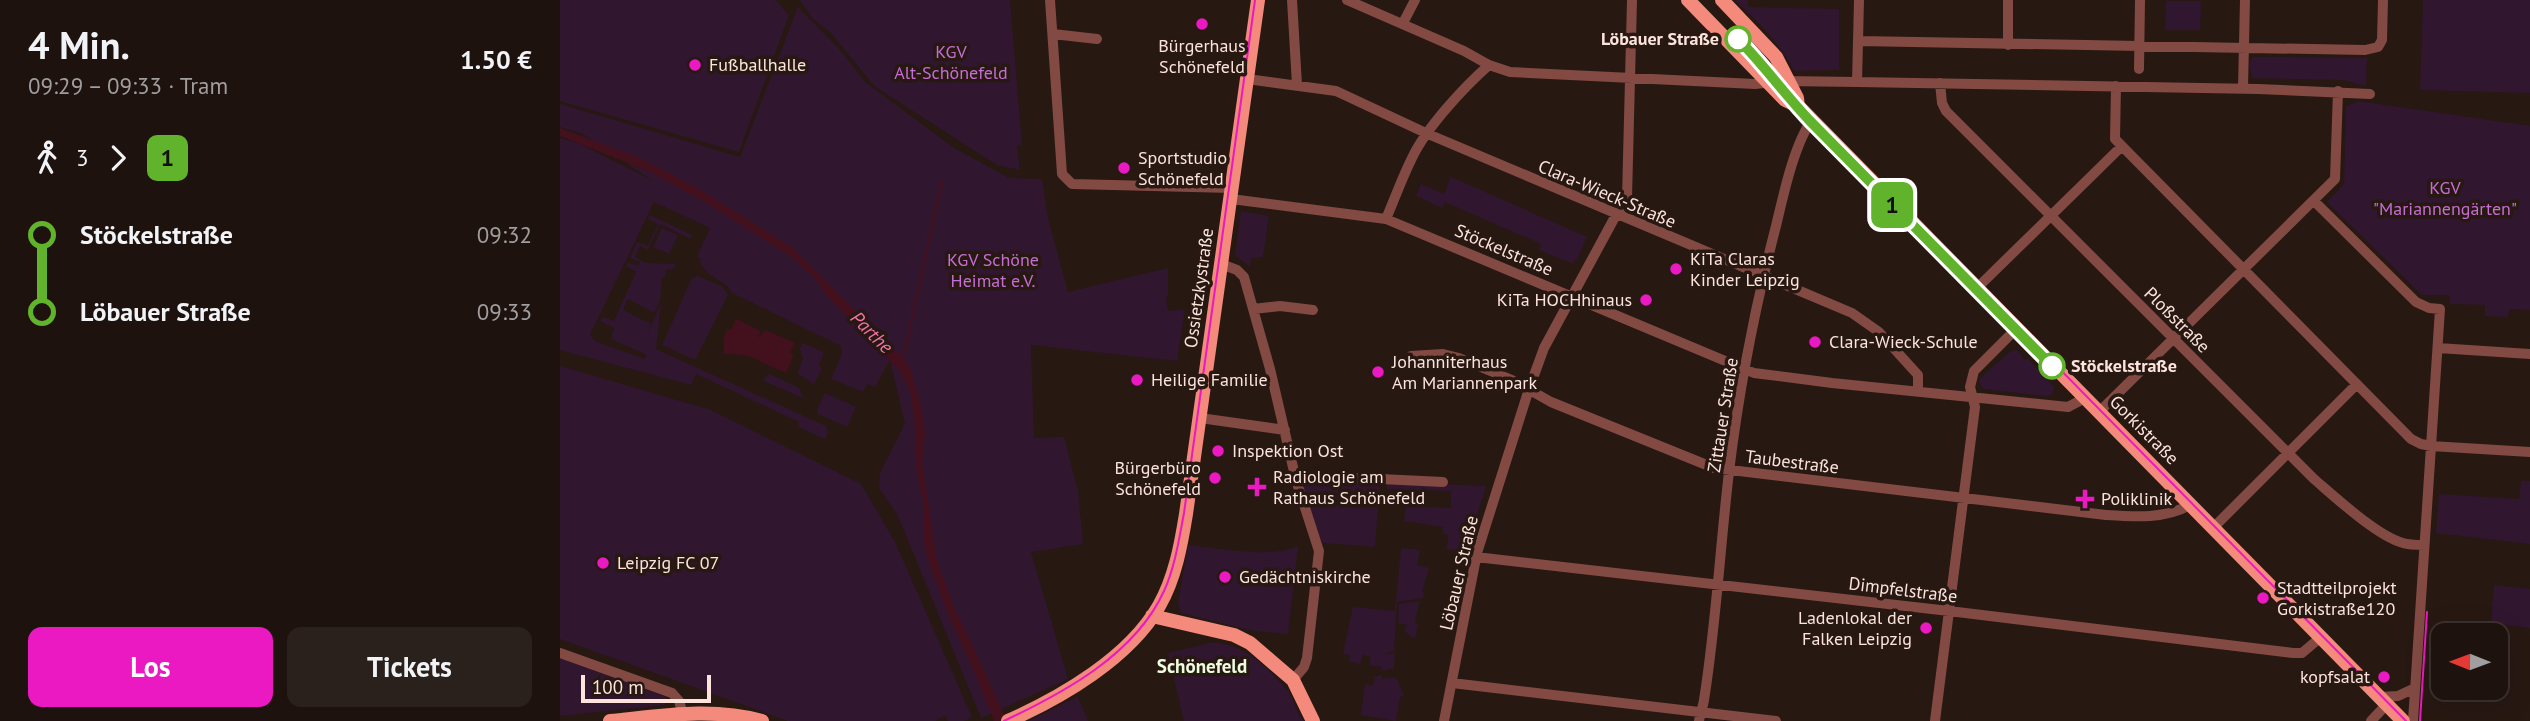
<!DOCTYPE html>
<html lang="de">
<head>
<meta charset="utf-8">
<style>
	:root { --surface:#1d120e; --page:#2a201c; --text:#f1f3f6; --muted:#a09e9e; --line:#3b322e; --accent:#ea19c1 }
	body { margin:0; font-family:"PT Sans",sans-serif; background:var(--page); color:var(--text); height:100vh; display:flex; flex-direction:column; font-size:26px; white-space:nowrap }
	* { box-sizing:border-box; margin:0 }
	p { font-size:23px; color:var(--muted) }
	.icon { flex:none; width:38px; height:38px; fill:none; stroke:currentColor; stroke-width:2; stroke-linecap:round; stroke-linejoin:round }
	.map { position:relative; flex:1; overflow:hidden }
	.panel { display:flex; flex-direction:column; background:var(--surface); width:560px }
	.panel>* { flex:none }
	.badge { padding:0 14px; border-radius:10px; font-size:24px; line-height:46px }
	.needle { width:46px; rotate:271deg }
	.buttons { position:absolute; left:1871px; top:623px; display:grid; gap:14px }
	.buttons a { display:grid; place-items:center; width:77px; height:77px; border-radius:14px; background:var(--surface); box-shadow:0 7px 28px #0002,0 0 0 2px var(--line); font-size:35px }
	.scale { position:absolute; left:21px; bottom:18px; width:130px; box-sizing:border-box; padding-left:7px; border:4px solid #fce3dc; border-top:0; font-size:19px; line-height:24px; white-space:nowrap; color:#fce3dc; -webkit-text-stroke:5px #271812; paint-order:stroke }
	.map>.badge { position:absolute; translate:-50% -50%; box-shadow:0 0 0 4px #fff }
	.legs { display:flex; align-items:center; gap:10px; height:77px; padding:0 28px; font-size:23px }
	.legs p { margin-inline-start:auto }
	.headline { display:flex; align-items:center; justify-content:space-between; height:119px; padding:0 28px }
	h1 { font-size:38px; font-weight:700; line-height:52px }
	.action { display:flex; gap:14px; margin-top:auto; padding:14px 28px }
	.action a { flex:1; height:80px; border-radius:14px; background:var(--accent); color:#fff; font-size:28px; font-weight:700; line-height:80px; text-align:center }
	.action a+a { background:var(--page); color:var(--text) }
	ul { padding:0 28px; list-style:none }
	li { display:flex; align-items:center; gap:24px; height:77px; font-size:26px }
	li i { display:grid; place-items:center; width:10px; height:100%; margin:0 9px; background:currentColor }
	li i::after { content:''; width:18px; height:18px; margin:-9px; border:5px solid; border-radius:50%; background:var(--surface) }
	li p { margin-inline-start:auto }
	li:first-child i { background:linear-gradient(#0000 50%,currentColor 0) }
	li:last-child i { background:linear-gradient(currentColor 50%,#0000 0) }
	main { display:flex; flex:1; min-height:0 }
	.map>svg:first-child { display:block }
	.green { fill:#31162f }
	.water { fill:#43101d }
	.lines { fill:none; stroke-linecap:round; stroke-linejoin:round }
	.stream { stroke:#43101d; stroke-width:2.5 }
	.street { stroke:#824a42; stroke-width:10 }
	.secondary { stroke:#f38a7b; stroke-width:14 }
	.tram { stroke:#ea19c1; stroke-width:2 }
	.line-1-casing { stroke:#fff; stroke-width:16 }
	.line-1 { stroke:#62b32c; stroke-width:10 }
	.poi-dot { fill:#ea19c1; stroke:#271812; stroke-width:2.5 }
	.stop-1-dot { fill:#fff; stroke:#62b32c; stroke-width:3.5 }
	.labels { text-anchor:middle; stroke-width:7; stroke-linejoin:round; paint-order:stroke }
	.stop-label { font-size:18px; font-weight:bold; fill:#fce3dc; stroke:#271812; text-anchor:end }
	.poi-label { font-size:18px; fill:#fce3dc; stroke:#271812; text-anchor:start }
	.park-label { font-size:18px; fill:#c66dd6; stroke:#271812 }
	.street-label { font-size:18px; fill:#fce3dc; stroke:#271812 }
	.water-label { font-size:19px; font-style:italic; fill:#f273ab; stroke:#271812 }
	.neighbourhood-label { font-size:19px; font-weight:bold; fill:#eefcde; stroke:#271812 }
</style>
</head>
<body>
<main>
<section class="panel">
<div class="headline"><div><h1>4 Min.</h1><p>09:29 – 09:33 · Tram</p></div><b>1.50 €</b></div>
<div class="legs"><svg class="icon" aria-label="walk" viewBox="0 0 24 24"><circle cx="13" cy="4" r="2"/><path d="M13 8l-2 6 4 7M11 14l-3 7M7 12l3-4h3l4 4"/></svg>3<svg class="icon" aria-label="forward" viewBox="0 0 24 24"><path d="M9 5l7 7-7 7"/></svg><b class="badge" style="background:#62b32c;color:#111">1</b></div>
<ul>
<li><i style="color:#62b32c"></i><b>Stöckelstraße</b><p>09:32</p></li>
<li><i style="color:#62b32c"></i><b>Löbauer Straße</b><p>09:33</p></li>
</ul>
<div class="action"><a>Los</a><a>Tickets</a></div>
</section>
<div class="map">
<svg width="1970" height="721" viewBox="0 0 1970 721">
	<rect width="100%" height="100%" fill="#271812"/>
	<path class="green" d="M 0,0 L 215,0 L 229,15 L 179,152 L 0,101 Z
		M 240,0 L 450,0 L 462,145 L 457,146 L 460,170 L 437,165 L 314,86 L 272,34 L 253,19 Z
		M 1175,0 L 1188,0 L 1188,7 L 1279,9 L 1279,70 L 1234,71 C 1220,43 1198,22 1175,0 Z
		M 1863,0 L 1970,0 L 1970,93 L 1860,90 Z
		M 1606,1 L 1641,1 L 1640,30 L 1605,30 Z
		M 238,7 L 280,50 L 305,82 L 394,148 L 449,178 L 482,179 L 488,218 L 508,292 L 608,268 L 608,296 L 606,297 L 608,311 L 625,309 L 617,361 L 471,345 L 474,438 L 504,437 L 518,491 L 523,544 L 471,552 L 508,679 L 421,718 L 338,516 L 319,488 L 320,473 L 345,424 L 330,360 L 315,387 L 307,384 L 303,392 L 271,379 L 282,353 L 281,346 L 172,293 C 162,276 150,282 140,262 L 141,259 L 137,257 L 150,228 L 94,202 L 30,335 L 35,341 L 84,359 L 87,355 L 51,339 L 54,328 L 40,321 L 43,317 L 54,321 L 76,272 L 66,266 L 68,262 L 78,266 L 80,262 L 70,258 L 77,242 L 88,246 L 98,224 L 88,219 L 90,215 L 132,235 L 131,239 L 100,224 L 88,250 L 80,246 L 75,257 L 85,263 L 116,264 L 113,269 L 105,270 L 105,277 L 102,277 L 100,301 L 94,313 L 68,299 L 63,310 L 91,324 L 86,337 L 101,303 L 96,349 L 266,426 L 268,433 L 265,439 L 238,427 L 239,422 L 136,374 L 131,385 L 0,350 L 0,138 L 18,143 L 93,181 L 23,134 L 0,127 L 0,104 L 180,157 Z
		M 1692,57 L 1807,58 L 1806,86 L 1783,80 L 1692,78 L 1689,64 Z
		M 1798,101 L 1970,126 L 1970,310 L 1949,309 L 1948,317 L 1925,316 L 1925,305 L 1890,304 L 1889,295 L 1862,295 L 1767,202 L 1784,184 L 1786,107 Z
		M 891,177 L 1027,237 L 1017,260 L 1015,259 L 1013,264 L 979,250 L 981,244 L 885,202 L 882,208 L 856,196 L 861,184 L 884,194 Z
		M 681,211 L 709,216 L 703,257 L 691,258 L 690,267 L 675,255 Z
		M 102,228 L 118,235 L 109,254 L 93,247 Z
		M 138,276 L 163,287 L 168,295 L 135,360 L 102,345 L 132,278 Z
		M 243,343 L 264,352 L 259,365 L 262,369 L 254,384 L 237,373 L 243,359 L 240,349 Z
		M 1457,350 L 1465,360 L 1468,358 L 1494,387 L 1492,395 L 1486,396 L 1424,389 L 1420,384 L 1419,379 L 1451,351 Z
		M 0,366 L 151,410 L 301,484 L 335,542 L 412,717 L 404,721 L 388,721 L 385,716 L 375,721 L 228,721 L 0,639 Z
		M 210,374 L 239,388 L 243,398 L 202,380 Z
		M 265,393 L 296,407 L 287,427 L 258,414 L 257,410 Z
		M 1961,481 L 1970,481 L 1970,544 L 1876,533 L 1879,494 L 1959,499 Z
		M 820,482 L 815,547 L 763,543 L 755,530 L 740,484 Z
		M 827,482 L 926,486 L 906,552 L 886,549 L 889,535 L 883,534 L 883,527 L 844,521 L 846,506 L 891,508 L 891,491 L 827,489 Z
		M 628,545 C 658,548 711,559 738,546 L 728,634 L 694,631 L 621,613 L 618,603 Z
		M 841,548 L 860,550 L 857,565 L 869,568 L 862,591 L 864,592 L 863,598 L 837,602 L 834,651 L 823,654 L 835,653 L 834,668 L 822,671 L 822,667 L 809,665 L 811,657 L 803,655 L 800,664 L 789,661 L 790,655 L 783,654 L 793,607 L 835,611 Z
		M 1934,585 L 1970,589 L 1970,628 L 1931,623 Z
		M 859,601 L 855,623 L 858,624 L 855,639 L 844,631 L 847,625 L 838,623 L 839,604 Z
		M 654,642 C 663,644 673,645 681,650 C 696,657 723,682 731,696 C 736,705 736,714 744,721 L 624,721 L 608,653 Z
		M 0,658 L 106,697 L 104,705 L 0,716 Z
		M 822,675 L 822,679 L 836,677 L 844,696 L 840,697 L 836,721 L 801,715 L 805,684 L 813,686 L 815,678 L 811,677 Z
		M 518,697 L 528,721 L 468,721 L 517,697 Z"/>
	<path class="water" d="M 0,128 L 80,158 L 136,187 L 233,248 L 343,358 L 351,370 L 360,401 L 365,434 L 362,462 L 377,561 L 395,610 L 408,635 L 447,721 L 434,721 L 416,676 L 387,612 L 367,557 L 363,536 L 363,501 L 355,462 L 355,429 L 351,394 L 339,370 L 266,295 L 255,278 L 231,257 L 145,202 L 90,172 L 0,136 Z
		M 176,319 L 201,331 L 198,338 L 206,330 L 235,343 L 230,353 L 234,354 L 226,373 L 186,355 L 164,354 L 164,337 L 167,329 L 171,330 Z"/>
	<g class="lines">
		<path class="stream" d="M 343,359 L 382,181"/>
		<path class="street" d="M 490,0 L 502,174 L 512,184 L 672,188
			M 732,0 L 737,85
			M 787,0 L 904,51 L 929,65 L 950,72 L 1195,84 L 1223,81 L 1297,82 L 1698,89 L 1810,94
			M 843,23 L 855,0
			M 493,34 L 537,39
			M 1298,41 L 1805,50 L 1818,47 L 1822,40 L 1823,0
			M 1448,45 L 1448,0
			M 1579,69 L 1580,0
			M 687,79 L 776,91 L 868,134 L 1292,313 L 1319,332 L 1358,375 L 1358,392
			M 1297,82 L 1299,0
			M 1380,83 L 1382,103 L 1386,111 L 1754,479 C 1775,497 1817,536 1843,543 C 1849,545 1857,545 1864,545
			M 1556,86 L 1555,139 L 1851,439 L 1861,444 L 1871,446 L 1970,452
			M 1683,88 L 1685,0
			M 671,199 L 826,219 L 1194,373 L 1272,383 L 1508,407 L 1525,398
			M 1754,201 L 1856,302 L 1869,308 L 1880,309 L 1853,721
			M 826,219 C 835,198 842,178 852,158 C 866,128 904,87 929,65
			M 661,264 L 677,270 L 684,277 L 710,369 L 736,480 L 759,551 L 747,658 L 744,667 L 733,680
			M 1417,288 L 1562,146
			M 693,309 L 720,306 L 753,310
			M 1878,348 L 1970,354
			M 851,356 L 883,354 L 899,358 L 952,380 L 991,402 L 1154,468 L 1546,515 C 1576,517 1604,519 1630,505
			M 1539,412 L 1775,179 L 1778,91
			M 640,418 L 725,430
			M 736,480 L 800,478 L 883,482
			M 1653,528 L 1797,384
			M 916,557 L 1389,611 L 1733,653 L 1742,653 L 1761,637
			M 0,653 L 112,693 L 119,701 L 123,714
			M 892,683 L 1216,721
			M 1820,697 L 1838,696 L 1855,688
			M 884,721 L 917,553 L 969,389 L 984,348 L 1056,215 L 1063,207 L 1067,198 L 1072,0
			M 1139,721 C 1140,714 1143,707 1144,700 C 1156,625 1160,548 1169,472 C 1179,389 1195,307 1216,226 C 1223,197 1234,144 1252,120
			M 1375,721 L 1415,407 L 1410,387 L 1414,371 L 1457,328
			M 1811,721 L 1827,704"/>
		<path class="secondary" d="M 1128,0 L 1225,100 L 1238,106 L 1843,721
			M 1162,0 L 1216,57 L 1237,98 L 1238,106
			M 592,616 L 674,635 L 690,643 L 733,680 L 753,721
			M 50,721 C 101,716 152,707 202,721
			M 448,721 C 502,697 569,658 599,606 C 615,578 621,545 626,514 L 698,0"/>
		<path class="tram" d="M 1238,103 L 1846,721
			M 444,721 C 503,693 575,655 604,591 C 615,567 619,539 624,513 L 695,0
			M 1860,721 L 1867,612"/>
	</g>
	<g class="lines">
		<defs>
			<path id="line-1" d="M 1178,39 C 1204,65 1225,95 1251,122 L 1492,366"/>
		</defs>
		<use href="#line-1" class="line-1-casing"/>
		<use href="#line-1" class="line-1"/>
	</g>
	<g class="poi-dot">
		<circle cx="642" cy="24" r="7"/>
		<circle cx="135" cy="65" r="7"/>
		<circle cx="564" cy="168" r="7"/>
		<circle cx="1116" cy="269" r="7"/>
		<circle cx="1086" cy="300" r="7"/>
		<circle cx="1255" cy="342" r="7"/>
		<circle cx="818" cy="372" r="7"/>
		<circle cx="577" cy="380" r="7"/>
		<circle cx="658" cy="451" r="7"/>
		<circle cx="655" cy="478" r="7"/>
		<path d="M693.5 476.5h7v7h7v7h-7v7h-7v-7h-7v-7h7z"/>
		<path d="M1521.5 488.5h7v7h7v7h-7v7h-7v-7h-7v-7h7z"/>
		<circle cx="43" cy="563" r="7"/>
		<circle cx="665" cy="577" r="7"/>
		<circle cx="1703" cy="598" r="7"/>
		<circle cx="1366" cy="628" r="7"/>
		<circle cx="1824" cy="677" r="7"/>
	</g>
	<g class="stop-1-dot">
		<circle cx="1178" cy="39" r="12"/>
		<circle cx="1492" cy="366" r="12"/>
	</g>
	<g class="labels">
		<g class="stop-label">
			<text x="1159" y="45">Löbauer Straße</text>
			<text x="1511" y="372" text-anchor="start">Stöckelstraße</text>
		</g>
		<g class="poi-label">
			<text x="642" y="52" text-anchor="middle">Bürgerhaus<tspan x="642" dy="21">Schönefeld</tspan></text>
			<text x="149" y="71">Fußballhalle</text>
			<text x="578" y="164">Sportstudio<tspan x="578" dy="21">Schönefeld</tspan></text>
			<text x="1130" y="265">KiTa Claras<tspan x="1130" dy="21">Kinder Leipzig</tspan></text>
			<text x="1072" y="306" text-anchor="end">KiTa HOCHhinaus</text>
			<text x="1269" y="348">Clara-Wieck-Schule</text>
			<text x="832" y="368">Johanniterhaus<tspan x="832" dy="21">Am Mariannenpark</tspan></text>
			<text x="591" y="386">Heilige Familie</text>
			<text x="672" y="457">Inspektion Ost</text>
			<text x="641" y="474" text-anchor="end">Bürgerbüro<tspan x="641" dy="21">Schönefeld</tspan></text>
			<text x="713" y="483">Radiologie am<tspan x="713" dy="21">Rathaus Schönefeld</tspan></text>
			<text x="1541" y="505">Poliklinik</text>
			<text x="57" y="569">Leipzig FC 07</text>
			<text x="679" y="583">Gedächtniskirche</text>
			<text x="1717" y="594">Stadtteilprojekt<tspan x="1717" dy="21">Gorkistraße120</tspan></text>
			<text x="1352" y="624" text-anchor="end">Ladenlokal der<tspan x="1352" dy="21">Falken Leipzig</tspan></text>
			<text x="1810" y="683" text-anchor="end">kopfsalat</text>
		</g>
		<g class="park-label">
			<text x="391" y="58">KGV<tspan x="391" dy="21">Alt-Schönefeld</tspan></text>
			<text x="1885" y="194">KGV<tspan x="1885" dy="21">"Mariannengärten"</tspan></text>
			<text x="433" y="266">KGV Schöne<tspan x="433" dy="21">Heimat e.V.</tspan></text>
		</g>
		<g class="street-label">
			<text transform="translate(1047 194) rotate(23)" y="6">Clara-Wieck-Straße</text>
			<text transform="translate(944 250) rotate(23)" y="6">Stöckelstraße</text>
			<text transform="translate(639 288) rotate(-82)" y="6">Ossietzkystraße</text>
			<text transform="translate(1617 320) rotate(45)" y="6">Ploßstraße</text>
			<text transform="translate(1163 415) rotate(-81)" y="6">Zittauer Straße</text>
			<text transform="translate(1584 430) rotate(45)" y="6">Gorkistraße</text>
			<text transform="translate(1232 462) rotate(7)" y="6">Taubestraße</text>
			<text transform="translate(899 573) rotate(-77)" y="6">Löbauer Straße</text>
			<text transform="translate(1343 590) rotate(7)" y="6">Dimpfelstraße</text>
		</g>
		<g class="water-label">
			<text transform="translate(312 332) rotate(45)" y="7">Parthe</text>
		</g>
		<g class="neighbourhood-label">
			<text x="642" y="673">Schönefeld</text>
		</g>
	</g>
</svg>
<div class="buttons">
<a><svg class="needle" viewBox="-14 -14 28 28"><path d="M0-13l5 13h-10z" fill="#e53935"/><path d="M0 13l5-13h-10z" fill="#a09e9e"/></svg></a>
</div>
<div class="scale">100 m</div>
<b class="badge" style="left:1332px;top:205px;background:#62b32c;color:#111">1</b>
</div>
</main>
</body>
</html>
